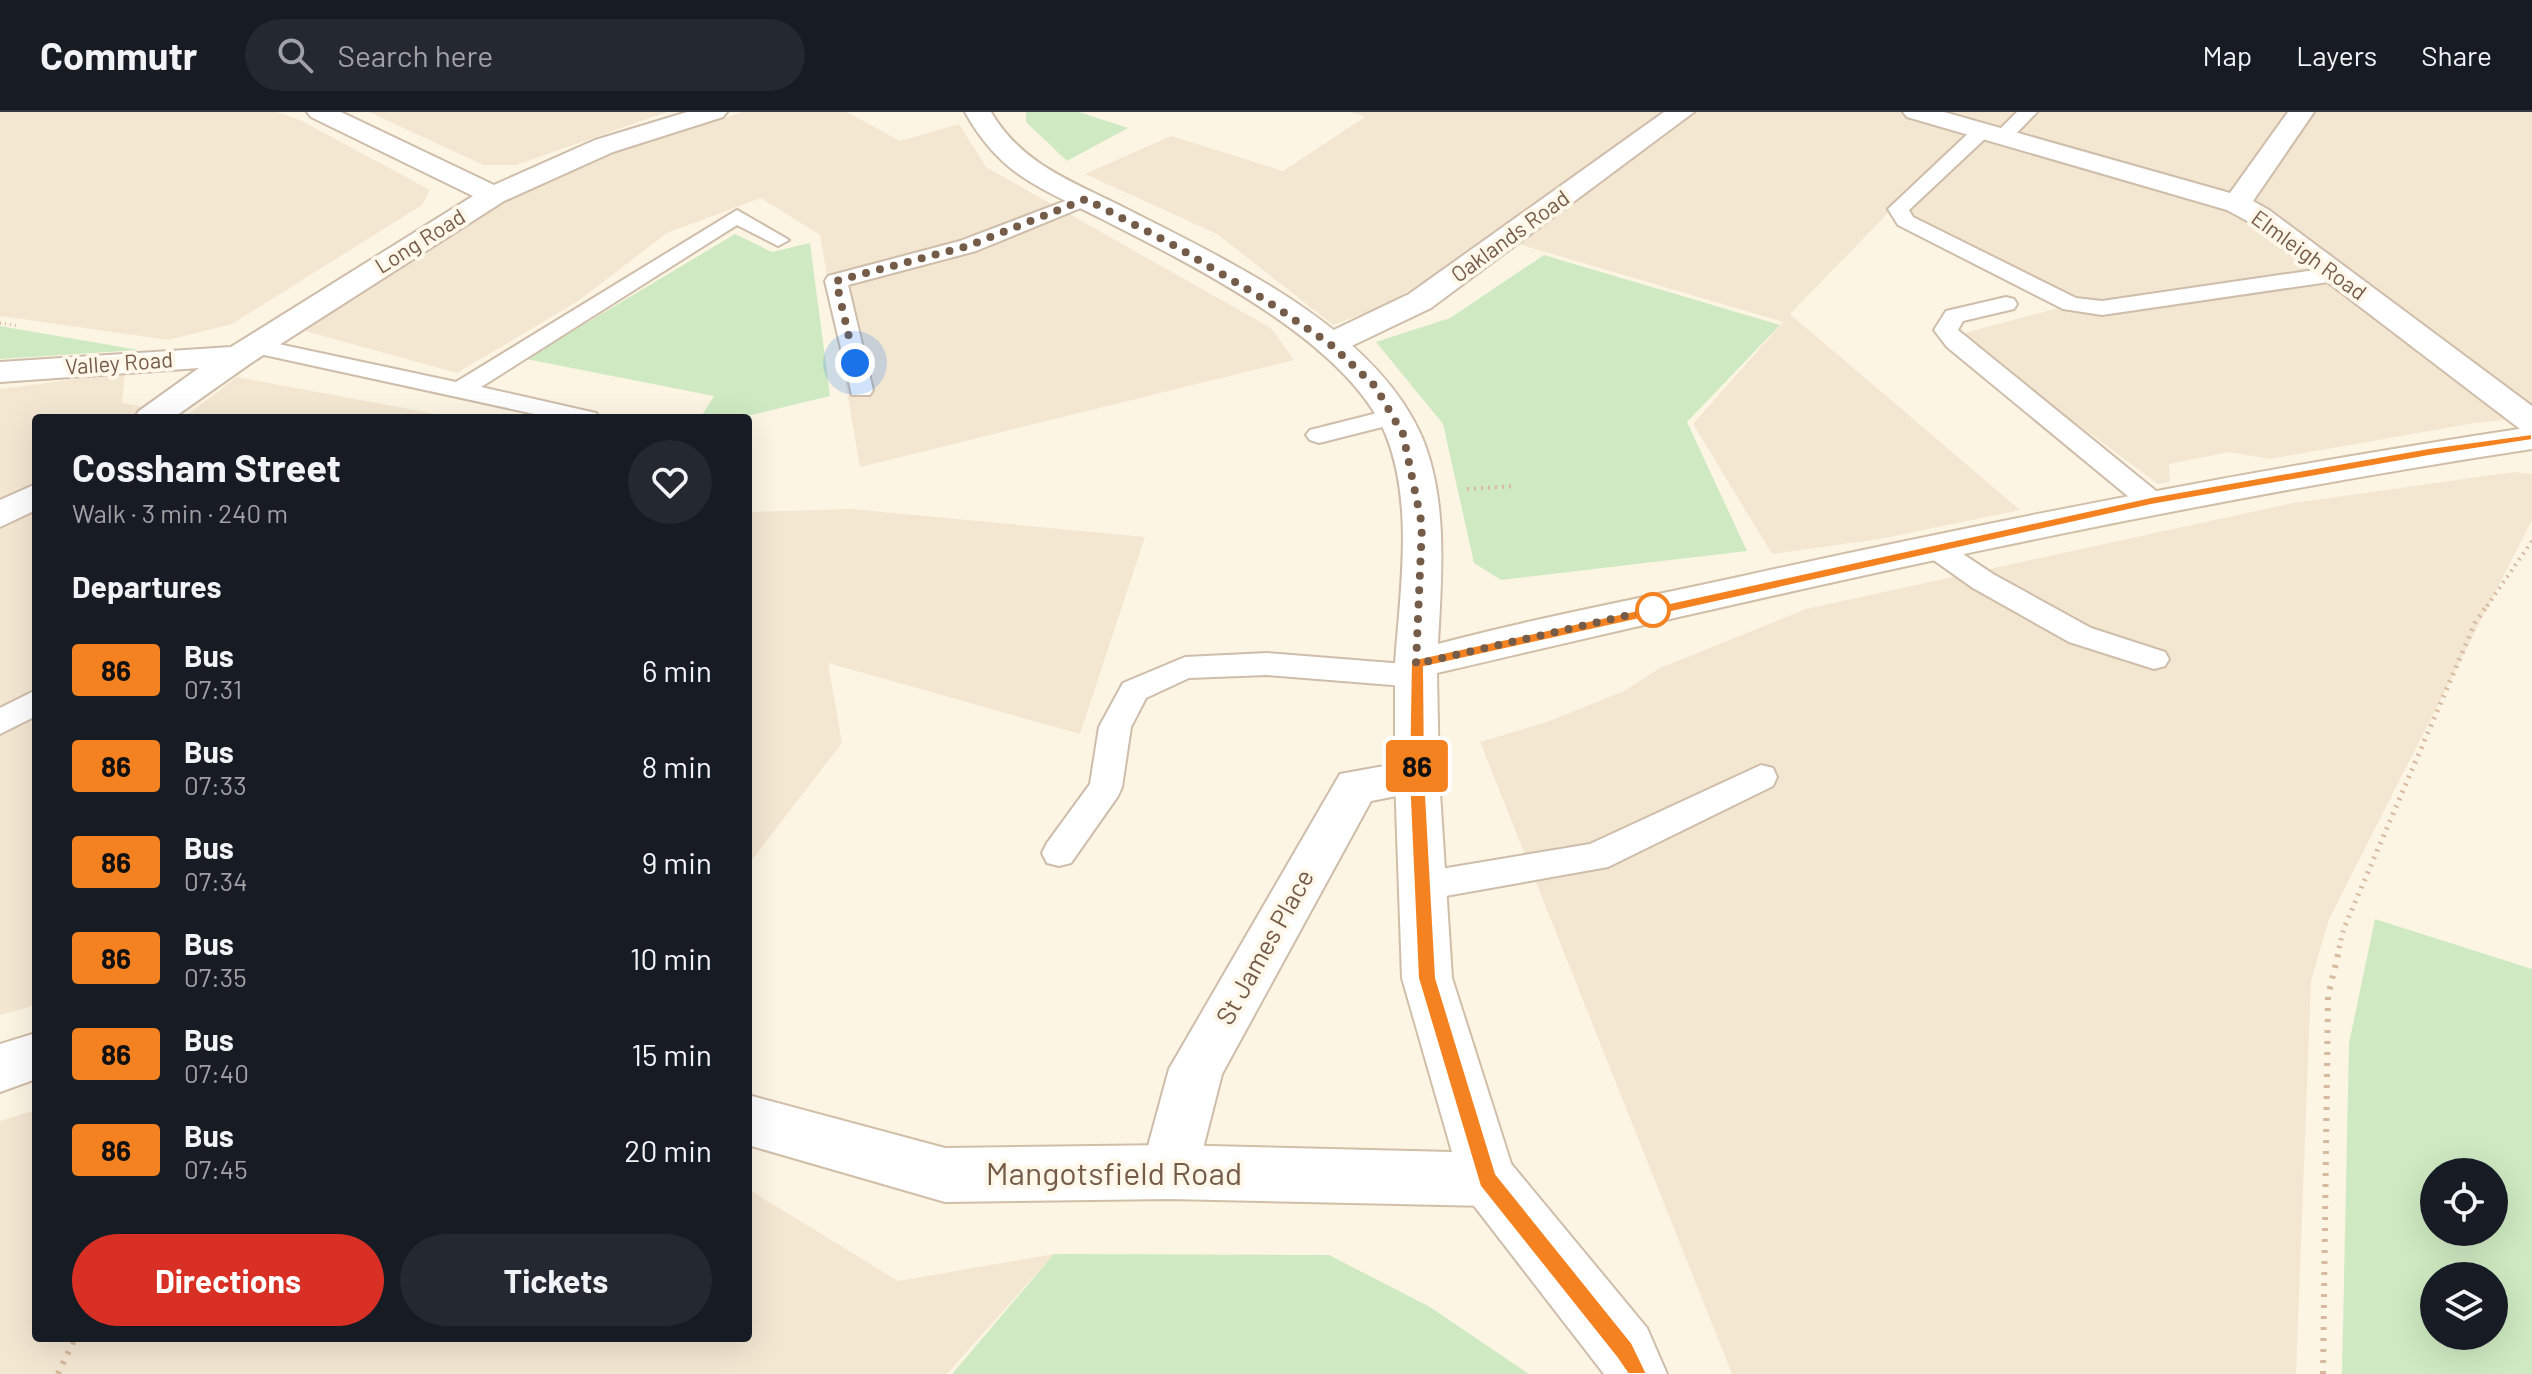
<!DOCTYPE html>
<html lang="en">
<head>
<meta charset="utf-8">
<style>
	:root { --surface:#171b24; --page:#242831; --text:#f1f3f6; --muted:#9ea1a6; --line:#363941; --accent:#d93025 }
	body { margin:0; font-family:Barlow,sans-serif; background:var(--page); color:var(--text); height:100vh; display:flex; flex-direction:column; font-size:30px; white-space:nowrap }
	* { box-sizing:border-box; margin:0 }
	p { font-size:26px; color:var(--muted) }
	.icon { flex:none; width:44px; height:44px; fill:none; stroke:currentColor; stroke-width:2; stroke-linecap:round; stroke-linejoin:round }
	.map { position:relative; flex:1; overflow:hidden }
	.side { position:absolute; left:32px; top:302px; width:720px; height:928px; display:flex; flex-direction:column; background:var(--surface); border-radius:8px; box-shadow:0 8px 32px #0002 }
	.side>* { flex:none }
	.badge { padding:0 16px; border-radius:6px; font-size:28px; line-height:52px }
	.buttons { position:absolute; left:2420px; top:1046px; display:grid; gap:16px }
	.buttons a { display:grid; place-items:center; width:88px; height:88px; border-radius:50%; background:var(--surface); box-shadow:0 8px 32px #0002; font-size:40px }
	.you { position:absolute; width:40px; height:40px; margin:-20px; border:6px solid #fff; border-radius:50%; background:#1a73e8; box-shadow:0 0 0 12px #1a73e833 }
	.map>.badge { position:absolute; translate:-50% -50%; box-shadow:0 0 0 4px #fff }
	h2 { padding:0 40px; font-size:30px; line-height:72px }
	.round { display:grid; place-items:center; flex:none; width:84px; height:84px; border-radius:42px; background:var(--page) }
	.summary { display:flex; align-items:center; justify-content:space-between; height:136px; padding:0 40px }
	h1 { font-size:38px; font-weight:700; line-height:60px }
	.button { display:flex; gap:16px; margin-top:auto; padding:16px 40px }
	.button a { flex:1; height:92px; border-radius:48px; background:var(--accent); color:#fff; font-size:32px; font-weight:700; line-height:92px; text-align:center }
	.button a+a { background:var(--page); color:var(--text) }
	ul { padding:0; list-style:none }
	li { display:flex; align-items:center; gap:24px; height:96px; padding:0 40px }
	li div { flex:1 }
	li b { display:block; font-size:30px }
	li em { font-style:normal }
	li .badge { min-width:88px; font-weight:700; text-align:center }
	header { display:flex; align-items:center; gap:48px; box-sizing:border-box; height:112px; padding:0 40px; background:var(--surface); border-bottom:2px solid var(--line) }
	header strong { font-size:38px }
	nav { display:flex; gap:44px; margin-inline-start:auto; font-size:28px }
	.search { width:560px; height:72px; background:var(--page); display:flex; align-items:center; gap:20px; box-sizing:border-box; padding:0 28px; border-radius:44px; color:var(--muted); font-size:30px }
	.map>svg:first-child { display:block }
	.residential { fill:#f4e7d2 }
	.green { fill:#cfeac2; fill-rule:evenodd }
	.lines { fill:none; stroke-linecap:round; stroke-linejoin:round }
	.service-casing { stroke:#cebdaa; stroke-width:4 }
	.minor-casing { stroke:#cebdaa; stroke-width:4 }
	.tertiary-casing { stroke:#cebdaa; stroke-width:4 }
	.secondary-casing { stroke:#d1bea7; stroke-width:4 }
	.path-far3 { stroke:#d7b99e; stroke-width:3; stroke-dasharray:1 4; stroke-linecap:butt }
	.path-far2 { stroke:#d7b99e; stroke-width:4; stroke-dasharray:2 5; stroke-linecap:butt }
	.path-far1 { stroke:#d7b99e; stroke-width:5; stroke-dasharray:2 6; stroke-linecap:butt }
	.path { stroke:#d7b99e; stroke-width:6; stroke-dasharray:3 8; stroke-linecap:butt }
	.service { fill:#fff; fill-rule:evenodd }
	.minor { fill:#fff; fill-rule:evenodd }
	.tertiary { fill:#fff; fill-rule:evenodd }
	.secondary { fill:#fff; fill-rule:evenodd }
	.line { fill:#f58220; stroke:#fff; stroke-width:2 }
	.walk { stroke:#755c49; stroke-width:8; stroke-dasharray:0 14.4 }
	.stop-dot { fill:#fff; stroke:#f58220; stroke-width:4 }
	.labels { text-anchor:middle; stroke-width:8; stroke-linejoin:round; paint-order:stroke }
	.far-street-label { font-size:22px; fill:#755c49; stroke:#fff8ea }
	.street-label { font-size:26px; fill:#755c49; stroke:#fff8ea }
	.near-street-label { font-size:32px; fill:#755c49; stroke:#fff8ea }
</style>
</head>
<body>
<header>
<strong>Commutr</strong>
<div class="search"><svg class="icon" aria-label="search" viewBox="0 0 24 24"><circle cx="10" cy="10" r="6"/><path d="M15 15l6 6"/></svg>Search here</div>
<nav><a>Map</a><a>Layers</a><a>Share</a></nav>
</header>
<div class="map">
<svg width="2532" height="1262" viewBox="0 0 2532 1262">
	<rect width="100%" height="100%" fill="#fdf5e4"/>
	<path class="residential" d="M 0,0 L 277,0 L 300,8 L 430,78 L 422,93 L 232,212 L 168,228 L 0,204 Z
		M 369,0 L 667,0 L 516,53 L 483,53 Z
		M 743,0 L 847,0 L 900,29 L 959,12 L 986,55 L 1271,216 L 1294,248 L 860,355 L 820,123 L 761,86 L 667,121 L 577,190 L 457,261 L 305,219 L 442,125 L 536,71 L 638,32 Z
		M 1350,0 L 2532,0 L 2532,305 L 2475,311 L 2270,347 L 2229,340 L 2169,352 L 2170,370 L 2158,372 L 1957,223 L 2085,189 L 1973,138 L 1895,94 L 1790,202 L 2020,398 L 1880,427 L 1772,442 L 1693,312 L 1783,210 L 1498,126 L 1380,196 L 1333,213 L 1217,122 L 1085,62 L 1171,24 L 1283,59 L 1365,5 Z
		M 125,261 L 122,291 L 187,303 L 237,265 L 457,306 L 36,306 L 36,893 L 0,903 L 0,277 Z
		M 2514,360 L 2532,362 L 2532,408 L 2329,807 L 2311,869 L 2296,1262 L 1732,1262 L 1480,630 L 1547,610 L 1624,579 L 1660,556 L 1806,497 L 2293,391 Z
		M 852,397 L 1145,425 L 1080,622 L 828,551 L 842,631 L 748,753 L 748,400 Z
		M 36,998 L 36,1226 L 748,1226 L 748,1077 L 898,1169 L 1054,1142 L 947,1262 L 0,1262 L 0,1009 Z"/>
	<path class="green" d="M 1026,0 L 1079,0 L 1128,16 L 1067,49 L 1026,10 Z
		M 735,122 L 772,140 L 810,131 L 830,284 L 739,306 L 700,306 L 714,284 L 526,247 Z
		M 1544,143 L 1780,213 L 1687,310 L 1747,439 L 1501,468 L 1474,451 L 1443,312 L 1376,230 L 1450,206 Z
		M 0,214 L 139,238 L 0,247 Z
		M 2375,807 L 2532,857 L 2532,1262 L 2342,1262 L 2349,931 ZM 2434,1060 L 2494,1060 L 2494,1120 L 2434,1120 ZM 2434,1164 L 2494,1164 L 2494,1224 L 2434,1224 Z
		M 1054,1142 L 1329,1143 L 1430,1195 L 1529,1262 L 952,1262 Z"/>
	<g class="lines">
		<defs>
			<path id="service" d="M 2017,0 L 2037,0 L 2011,27 L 1997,27 L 1994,23 Z
				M 1983,12 L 1990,14 L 1993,18 L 1990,22 L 1909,98 L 1913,105 L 2076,186 L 2102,189 L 2335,155 L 2346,162 L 2335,169 L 2102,203 L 2063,197 L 1898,113 L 1888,97 L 1976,14 Z
				M 1086,81 L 1093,83 L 1096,87 L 1093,91 L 976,139 L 848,173 L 873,278 L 870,283 L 852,283 L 825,169 L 828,164 L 960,129 Z
				M 737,98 L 789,128 L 778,134 L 737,113 L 481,275 L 596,301 L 600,306 L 553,306 L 255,241 L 247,239 L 243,234 L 247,229 L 255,227 L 456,270 Z
				M 2006,185 L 2014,187 L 2017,192 L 2014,197 L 1963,209 L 1958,218 L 2161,383 L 2164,389 L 2161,395 L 2151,397 L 2141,395 L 1947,235 L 1934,218 L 1946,199 Z
				M 1393,297 L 1402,300 L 1406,305 L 1402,310 L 1319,331 L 1310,328 L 1306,323 L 1310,318 Z
				M 1935,427 L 1945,430 L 1993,462 L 2091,516 L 2165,540 L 2169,547 L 2165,554 L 2154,557 L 2069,530 L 1973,476 L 1925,442 L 1921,436 L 1925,430 Z
				M 1267,541 L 1417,553 L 1428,556 L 1432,564 L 1428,572 L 1417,575 L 1267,563 L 1189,566 L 1146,586 L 1131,615 L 1122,675 L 1118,684 L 1071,751 L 1059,754 L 1047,751 L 1042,741 L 1047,731 L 1090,672 L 1099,615 L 1123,571 L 1185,545 Z
				M 36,578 L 36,604 L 0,622 L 0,596 Z
				M 1761,653 L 1773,656 L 1777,665 L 1773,674 L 1608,755 L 1423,788 L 1411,784 L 1405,774 L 1411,764 L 1423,760 L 1590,732 Z"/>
			<path id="minor" d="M 307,0 L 341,0 L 494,73 L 595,28 L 687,0 L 727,0 L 723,5 L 613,40 L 504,89 L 251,251 L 173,306 L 134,306 L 139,299 L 199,256 L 0,270 L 0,250 L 231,235 L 473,84 L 311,5 Z
				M 1664,0 L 1694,0 L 1431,196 L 1341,239 L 1330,242 L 1319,239 L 1314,232 L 1319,225 L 1409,182 Z
				M 1903,0 L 1944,0 L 2230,81 L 2288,0 L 2314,0 L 2253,89 L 2269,98 L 2532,294 L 2532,320 L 2520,317 L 2249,110 L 2227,98 L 1907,5 Z
				M 36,372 L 36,398 L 0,415 L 0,388 Z
				M 1417,648 L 1433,653 L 1439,665 L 1433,677 L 1371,689 L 1222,962 L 1197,1060 L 1189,1079 L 1169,1087 L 1149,1079 L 1141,1060 L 1169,957 L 1340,662 Z"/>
			<path id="tertiary" d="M 965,0 L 991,0 C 1022,53 1074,70 1127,97 C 1226,148 1373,215 1421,323 C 1451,392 1440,479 1437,552 L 1431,562 L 1416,566 L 1401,562 L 1395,552 C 1400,479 1414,393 1386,323 C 1347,228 1188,151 1100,106 C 1039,75 1000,63 965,0 Z
				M 1488,1040 L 1508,1048 L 1647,1216 L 1667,1262 L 1604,1262 L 1468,1086 L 1460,1067 L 1468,1048 Z"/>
			<path id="secondary" d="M 2532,315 L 2532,337 C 2163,393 1800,476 1437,561 L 1439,665 L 1452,866 L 1516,1067 L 1508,1086 L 1488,1094 L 1169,1087 L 945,1090 L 748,1033 L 748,983 L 945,1036 L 1169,1033 L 1452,1040 L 1402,866 L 1395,665 L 1395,552 L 1401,542 C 1513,510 1629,489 1743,464 C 2005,406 2267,355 2532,315 Z
				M 36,921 L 36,967 L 0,980 L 0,932 Z"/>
		</defs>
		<use href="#service" class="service-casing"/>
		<use href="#minor" class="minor-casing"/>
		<use href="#tertiary" class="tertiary-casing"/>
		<use href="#secondary" class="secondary-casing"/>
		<path class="path-far3" d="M 0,211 L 19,214"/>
		<path class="path-far2" d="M 1467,377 L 1514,374
			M 2487,494 L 2532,429"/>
		<path class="path-far1" d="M 2339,836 L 2344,816 L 2475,511 L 2488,492"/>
		<path class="path" d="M 58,1262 L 75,1226
			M 2323,1262 L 2328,884 L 2340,834"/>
		<use href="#service" class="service"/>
		<use href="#minor" class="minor"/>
		<use href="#tertiary" class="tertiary"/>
		<use href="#secondary" class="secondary"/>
	</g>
	<path class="line" d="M 2532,322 L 2532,328 L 2429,344 L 2151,393 L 1424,555 L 1425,665 L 1436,866 L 1496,1062 L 1632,1231 L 1647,1262 L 1628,1262 L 1617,1246 L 1480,1074 L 1418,866 L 1409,665 L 1411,548 L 2151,385 L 2429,336 Z"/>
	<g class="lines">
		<path class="walk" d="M 855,251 L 836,169 L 968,134 L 1086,87 L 1175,134 L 1267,189 L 1330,232 L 1375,274 L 1403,322 L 1422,413 L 1416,552 L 1660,496 L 1653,498"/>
	</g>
	<circle class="stop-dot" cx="1653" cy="498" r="16"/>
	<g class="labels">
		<g class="far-street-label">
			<text transform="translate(1510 124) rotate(-36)" y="8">Oaklands Road</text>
			<text transform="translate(420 129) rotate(-32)" y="8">Long Road</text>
			<text transform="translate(2309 143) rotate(36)" y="8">Elmleigh Road</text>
			<text transform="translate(119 251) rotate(-4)" y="8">Valley Road</text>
		</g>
		<g class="street-label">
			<text transform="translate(1265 835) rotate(-61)" y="9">St James Place</text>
		</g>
		<g class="near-street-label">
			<text x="1114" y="1073">Mangotsfield Road</text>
		</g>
	</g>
</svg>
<div class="buttons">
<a><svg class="icon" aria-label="locate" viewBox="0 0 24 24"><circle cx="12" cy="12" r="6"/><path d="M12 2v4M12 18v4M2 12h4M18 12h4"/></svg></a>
<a><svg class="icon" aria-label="layers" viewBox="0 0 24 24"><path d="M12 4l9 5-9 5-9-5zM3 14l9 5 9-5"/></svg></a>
</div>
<div class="you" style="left:855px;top:251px"></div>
<b class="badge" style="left:1417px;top:654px;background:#f58220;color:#111">86</b>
<section class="side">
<div class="summary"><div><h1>Cossham Street</h1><p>Walk · 3 min · 240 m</p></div><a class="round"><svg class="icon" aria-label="heart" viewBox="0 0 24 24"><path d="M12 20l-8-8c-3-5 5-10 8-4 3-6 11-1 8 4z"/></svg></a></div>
<h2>Departures</h2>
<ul>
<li><span class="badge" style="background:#f58220;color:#111">86</span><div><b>Bus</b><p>07:31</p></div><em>6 min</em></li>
<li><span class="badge" style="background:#f58220;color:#111">86</span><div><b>Bus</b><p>07:33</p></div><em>8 min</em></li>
<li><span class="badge" style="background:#f58220;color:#111">86</span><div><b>Bus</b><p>07:34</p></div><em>9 min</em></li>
<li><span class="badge" style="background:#f58220;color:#111">86</span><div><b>Bus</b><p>07:35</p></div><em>10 min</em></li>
<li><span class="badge" style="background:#f58220;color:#111">86</span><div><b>Bus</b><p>07:40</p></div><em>15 min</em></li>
<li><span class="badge" style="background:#f58220;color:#111">86</span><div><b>Bus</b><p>07:45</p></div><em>20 min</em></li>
</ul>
<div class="button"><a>Directions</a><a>Tickets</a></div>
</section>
</div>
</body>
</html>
